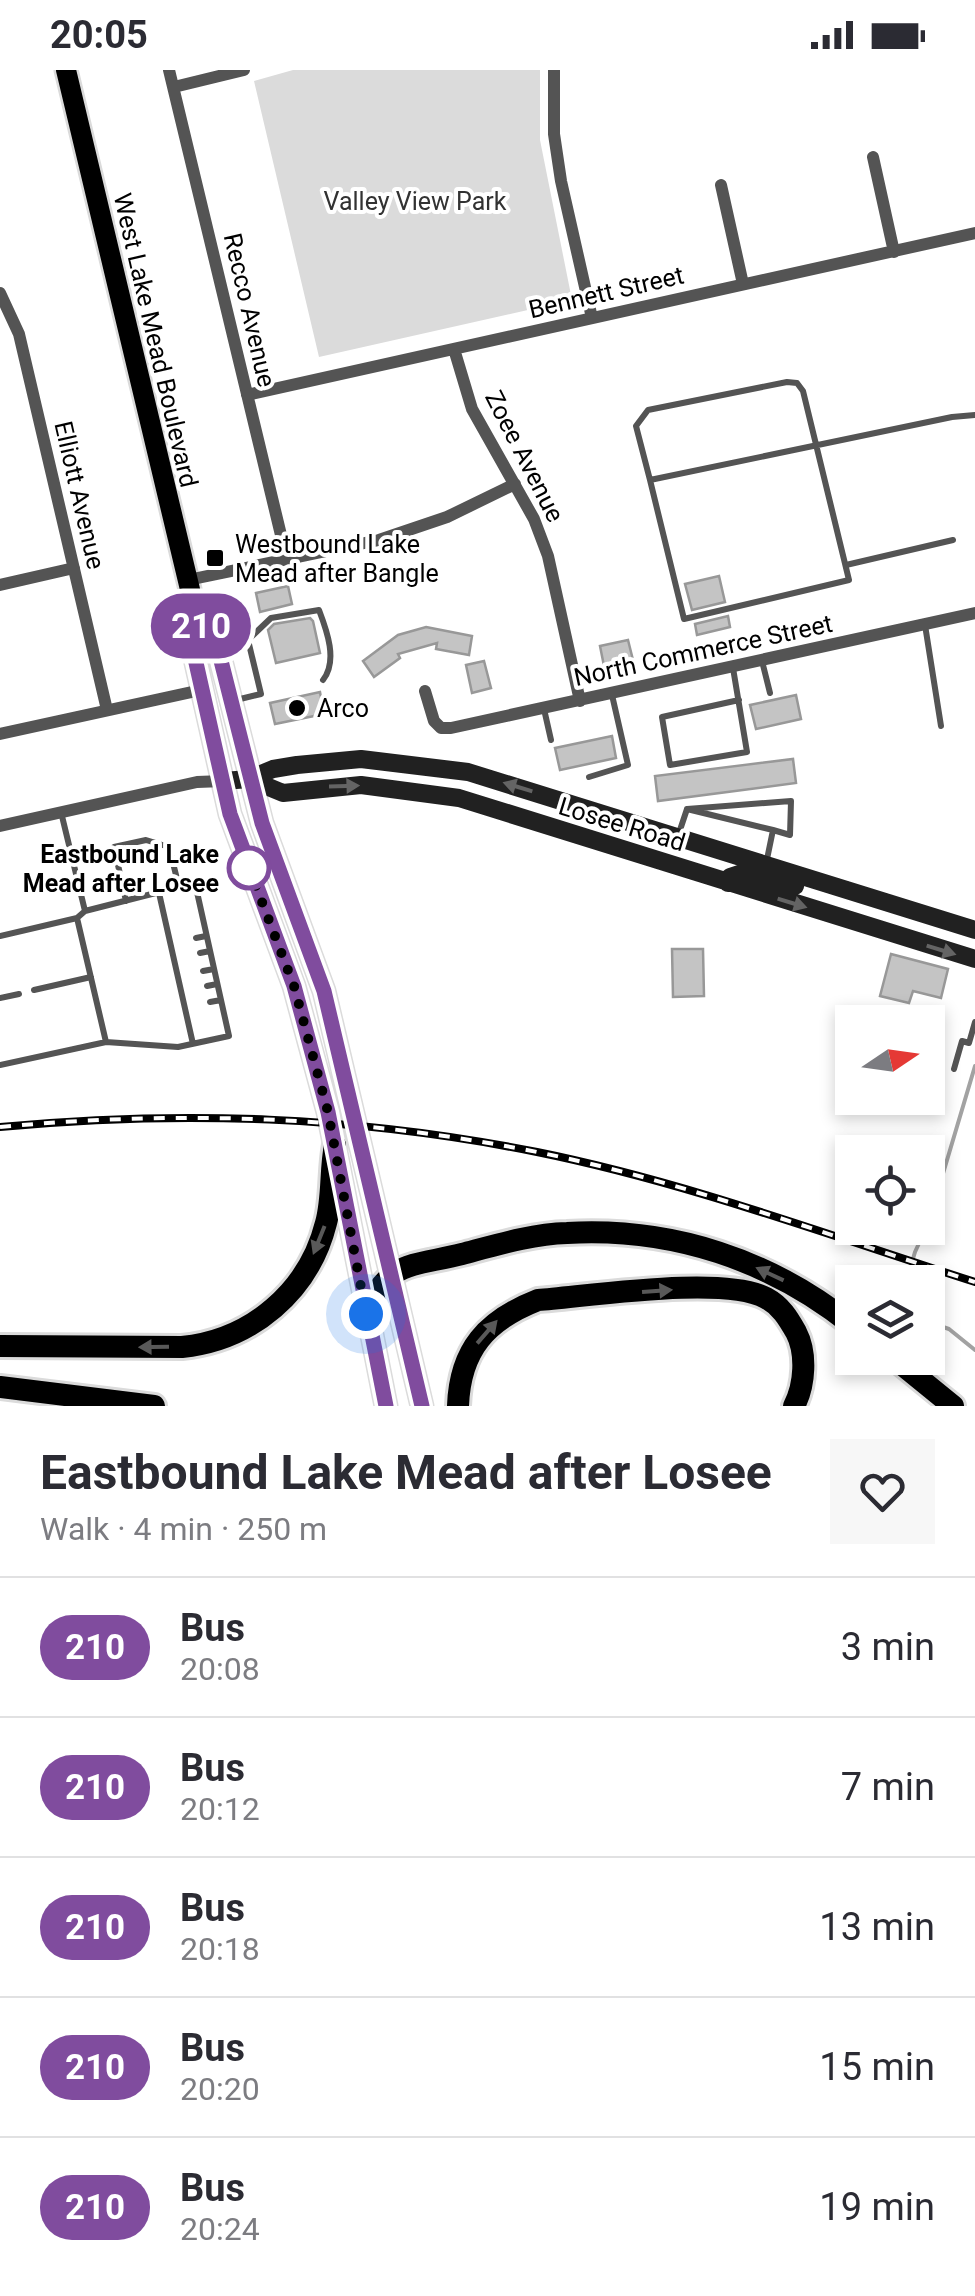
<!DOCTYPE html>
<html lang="en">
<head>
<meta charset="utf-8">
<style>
	:root { --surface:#fff; --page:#f7f7f7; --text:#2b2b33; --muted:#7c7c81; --line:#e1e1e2 }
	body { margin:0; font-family:Roboto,sans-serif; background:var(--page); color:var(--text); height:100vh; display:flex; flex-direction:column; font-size:38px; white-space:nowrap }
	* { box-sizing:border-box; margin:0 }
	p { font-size:32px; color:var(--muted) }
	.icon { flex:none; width:55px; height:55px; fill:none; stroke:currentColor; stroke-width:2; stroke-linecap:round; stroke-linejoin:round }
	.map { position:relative; height:1336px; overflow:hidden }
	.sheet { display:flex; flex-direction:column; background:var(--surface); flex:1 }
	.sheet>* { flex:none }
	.badge { padding:0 20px; border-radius:32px; font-size:35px; line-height:65px }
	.needle { width:65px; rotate:77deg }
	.tools { position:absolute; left:835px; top:935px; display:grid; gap:20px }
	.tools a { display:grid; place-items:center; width:110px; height:110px; border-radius:0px; background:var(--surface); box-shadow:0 5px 15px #0003; font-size:50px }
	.you { position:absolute; width:50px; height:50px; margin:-25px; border:8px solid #fff; border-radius:50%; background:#1a73e8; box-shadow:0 0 0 15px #1a73e833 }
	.map>.badge { position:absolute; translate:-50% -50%; box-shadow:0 0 0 5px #fff }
	.round { display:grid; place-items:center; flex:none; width:105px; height:105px; border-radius:0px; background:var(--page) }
	.headline { display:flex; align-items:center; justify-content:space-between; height:170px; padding:0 40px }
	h1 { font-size:48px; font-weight:700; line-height:75px }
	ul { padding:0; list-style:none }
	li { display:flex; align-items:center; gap:30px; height:140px; padding:0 40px; border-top:2px solid var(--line) }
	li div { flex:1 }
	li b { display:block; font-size:38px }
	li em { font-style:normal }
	li .badge { min-width:110px; font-weight:700; text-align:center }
	.status { display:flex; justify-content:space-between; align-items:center; height:70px; padding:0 50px; background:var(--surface); direction:ltr }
	.status svg { height:28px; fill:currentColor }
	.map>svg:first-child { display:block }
	.green { fill:#dbdbdb }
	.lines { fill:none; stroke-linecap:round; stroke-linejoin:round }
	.stream { stroke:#a2a2a2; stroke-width:4 }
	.building { fill:#c4c4c4; stroke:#989898; stroke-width:2.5 }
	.primary-casing { stroke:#dbdbdb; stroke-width:25 }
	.highway-casing { stroke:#dbdbdb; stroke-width:28 }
	.lane { stroke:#545454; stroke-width:6 }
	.street { stroke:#545454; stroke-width:12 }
	.secondary { stroke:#212121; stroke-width:18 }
	.primary { stroke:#000; stroke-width:20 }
	.highway { stroke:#000; stroke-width:22 }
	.rail-casing { stroke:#000; stroke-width:8 }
	.rail { stroke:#fff; stroke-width:4; stroke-dasharray:11; stroke-linecap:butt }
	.oneway { fill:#646464 }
	.oneway2 { fill:#595959 }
	.line-casing { stroke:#fff; stroke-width:22 }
	.line { stroke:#804c9e; stroke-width:15 }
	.walk { stroke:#000; stroke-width:10; stroke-dasharray:0 18 }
	.poi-dot { fill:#000; stroke:#fff; stroke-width:4 }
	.stop-dot { fill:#fff; stroke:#804c9e; stroke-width:5 }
	.labels { text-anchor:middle; stroke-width:8; stroke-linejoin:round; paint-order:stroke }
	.park-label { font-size:25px; fill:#323232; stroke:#fff }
	.street-label { font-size:25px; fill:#000; stroke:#fff }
	.poi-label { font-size:25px; fill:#000; stroke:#fff; text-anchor:start }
	.stop-label { font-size:25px; font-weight:bold; fill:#000; stroke:#fff; text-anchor:end }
</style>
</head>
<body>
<div class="status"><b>20:05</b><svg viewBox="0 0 49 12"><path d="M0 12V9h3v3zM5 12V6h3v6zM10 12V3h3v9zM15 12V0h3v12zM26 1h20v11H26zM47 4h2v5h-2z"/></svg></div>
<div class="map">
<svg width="975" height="1336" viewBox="0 0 975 1336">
	<rect width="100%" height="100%" fill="#fff"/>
	<path class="green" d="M 293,0 L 540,0 L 540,70 L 572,230 L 319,287 L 254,11 Z"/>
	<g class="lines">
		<path class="stream" d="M 928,1154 L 975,996
			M 906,1212 L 915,1182 L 926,1158
			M 928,1252 L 949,1259 L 975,1280"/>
	</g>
	<path class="building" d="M 719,506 L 725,532 L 692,540 L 685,514 Z
		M 288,516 L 292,534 L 260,542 L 256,523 Z
		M 728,546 L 730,557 L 697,565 L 695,554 Z
		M 310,548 L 313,551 L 320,583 L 276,593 L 268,560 L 274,554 Z
		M 426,557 L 472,566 L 469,585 L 436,579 L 437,573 L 398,584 L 400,588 L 374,607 L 363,591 L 398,565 Z
		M 628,570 L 633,590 L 604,596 L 600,576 Z
		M 484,591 L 491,618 L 472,623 L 466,595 Z
		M 320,622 L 324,644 L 275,654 L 270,633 Z
		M 796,625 L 801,649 L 756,659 L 750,635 Z
		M 612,666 L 616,688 L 560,700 L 555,678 Z
		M 793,689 L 796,713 L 658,731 L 655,706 Z
		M 672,879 L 703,879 L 704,926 L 673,927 Z
		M 891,884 L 948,899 L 941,928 L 913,921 L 909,933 L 880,926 Z"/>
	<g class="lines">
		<defs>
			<path id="primary" d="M 66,0 L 198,553 L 192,575 L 230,744 L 294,916 L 328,1042 L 386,1336
				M 198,553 L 216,571 L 262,753 L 324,921 L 422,1336"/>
			<path id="highway" d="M 366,1244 C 388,1190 410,1197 462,1184 C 496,1175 532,1164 567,1163 C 672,1157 771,1190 852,1255
				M 0,1276 L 182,1277 C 252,1270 309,1221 326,1153 C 333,1128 330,1100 335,1075
				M 894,1288 L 953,1336
				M 0,1317 L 154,1336
				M 458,1336 C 460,1279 487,1250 538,1230 C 590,1226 724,1205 766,1228 C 781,1236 788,1248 796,1262 C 807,1283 805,1315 794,1336"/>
		</defs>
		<use href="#primary" class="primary-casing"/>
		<use href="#highway" class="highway-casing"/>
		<path class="lane" d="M 650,410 L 636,356 L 648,340 L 787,312 L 797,313 L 803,321 L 849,510 L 684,549 L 650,410 L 952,347 L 975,345
			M 846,495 L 953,470
			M 925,555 L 941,656
			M 248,570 L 271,548 L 319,540 C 327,561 338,591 323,610
			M 222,572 L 248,570 L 261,624 L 236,630
			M 762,591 L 770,623
			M 733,598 L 747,682 L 670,695 L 662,647 L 739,630
			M 544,639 L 551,670
			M 589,707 L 628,695 L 612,625
			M 61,742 L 85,841 L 195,813 L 229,966 L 178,977 L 106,972 L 77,848
			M 678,766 L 687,739
			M 766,794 L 773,760 L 790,765 L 791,731 L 687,739 L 773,760
			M 159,823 L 193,974
			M 126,831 L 114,777 L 146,770 L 169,777 L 179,817
			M 0,866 L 77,848 L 85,841
			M 196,868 L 206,866
			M 200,883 L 210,881
			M 203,901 L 214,899
			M 207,916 L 217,914
			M 34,920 L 91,907
			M 0,928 L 19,924
			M 210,932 L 221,930
			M 0,995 L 106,972
			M 954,999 L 962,971 L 969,973 L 975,952"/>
		<path class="street" d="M 169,0 L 287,490
			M 554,0 L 554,64 L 561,111 L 592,248
			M 174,17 L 244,0
			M 873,87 L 894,182
			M 721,115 L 743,214
			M 0,223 L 19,264 L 107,640
			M 454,279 L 472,339 L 534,449 L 548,486 L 580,631
			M 247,325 L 975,163
			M 188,510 L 379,470 L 447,447 L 515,414
			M 0,515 L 74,498
			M 425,621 L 434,651 L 441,658 L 451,658 L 975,543
			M 0,664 L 201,620
			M 0,756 L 197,712 L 223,711"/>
		<path class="secondary" d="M 249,709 L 283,723 L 361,715 L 459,728 L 975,889
			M 223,711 L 249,709 L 273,699 L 297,695 L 361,689 L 468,702 L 975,860
			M 728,813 L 730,807 L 745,802 L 795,816"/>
		<use href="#primary" class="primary"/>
		<use href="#highway" class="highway"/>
		<defs>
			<path id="rail" d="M 0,1057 C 182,1040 357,1046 537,1082 C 686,1112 831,1166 975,1212"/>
		</defs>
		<use href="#rail" class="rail-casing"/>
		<use href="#rail" class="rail"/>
	</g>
	<defs><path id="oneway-solid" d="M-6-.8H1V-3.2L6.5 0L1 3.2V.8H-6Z" transform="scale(2.5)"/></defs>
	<g class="oneway">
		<use href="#oneway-solid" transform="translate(344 716) rotate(-2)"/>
		<use href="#oneway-solid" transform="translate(518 717) rotate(-163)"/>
		<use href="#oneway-solid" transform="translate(792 833) rotate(17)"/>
		<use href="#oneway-solid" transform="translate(941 880) rotate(17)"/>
	</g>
	<g class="oneway2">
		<use href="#oneway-solid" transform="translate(319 1170) rotate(112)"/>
		<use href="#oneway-solid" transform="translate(770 1204) rotate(-155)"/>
		<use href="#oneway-solid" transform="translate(657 1221) rotate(-4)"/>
		<use href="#oneway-solid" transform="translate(487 1262) rotate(-49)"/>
		<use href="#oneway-solid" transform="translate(154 1277) rotate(179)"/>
	</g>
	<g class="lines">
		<defs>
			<path id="line" d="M 386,1336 L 328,1042 L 294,916 L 230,744 L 192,575 L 198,553 L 216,571 L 262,753 L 324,921 L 422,1336"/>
		</defs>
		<use href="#line" class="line-casing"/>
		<use href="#line" class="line"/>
		<path class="walk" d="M 249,798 L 246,790 L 294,916 L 328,1042 L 366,1244"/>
	</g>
	<g class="poi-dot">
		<rect x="205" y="478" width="20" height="20" rx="5"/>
		<circle cx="297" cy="638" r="10"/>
	</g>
	<circle class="stop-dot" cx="249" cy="798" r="20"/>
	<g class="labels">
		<g class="park-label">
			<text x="415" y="140">Valley View Park</text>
		</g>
		<g class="street-label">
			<text transform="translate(606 222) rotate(-13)" y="9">Bennett Street</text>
			<text transform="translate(250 240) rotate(77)" y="9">Recco Avenue</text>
			<text transform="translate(156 270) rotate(77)" y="9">West Lake Mead Boulevard</text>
			<text transform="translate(525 386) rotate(63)" y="9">Zoee Avenue</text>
			<text transform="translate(80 425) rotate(77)" y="9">Elliott Avenue</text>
			<text transform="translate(703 580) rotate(-12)" y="9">North Commerce Street</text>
			<text transform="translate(622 754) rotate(17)" y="9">Losee Road</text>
		</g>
		<g class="poi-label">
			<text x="235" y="483">Westbound Lake<tspan x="235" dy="29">Mead after Bangle</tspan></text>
			<text x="317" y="647">Arco</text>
		</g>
		<g class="stop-label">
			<text x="219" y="793">Eastbound Lake<tspan x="219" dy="29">Mead after Losee</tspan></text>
		</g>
	</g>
</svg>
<div class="tools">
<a><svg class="needle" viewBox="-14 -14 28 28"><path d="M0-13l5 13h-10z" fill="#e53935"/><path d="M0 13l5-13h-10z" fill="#7c7c81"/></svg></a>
<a><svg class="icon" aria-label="locate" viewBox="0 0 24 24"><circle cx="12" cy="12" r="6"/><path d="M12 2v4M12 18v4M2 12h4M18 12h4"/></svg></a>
<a><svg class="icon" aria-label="layers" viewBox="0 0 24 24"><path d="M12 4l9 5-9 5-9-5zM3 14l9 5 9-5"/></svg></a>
</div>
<div class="you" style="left:366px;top:1244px"></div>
<b class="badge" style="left:201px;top:556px;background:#804c9e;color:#fff">210</b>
</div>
<section class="sheet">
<div class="headline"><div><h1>Eastbound Lake Mead after Losee</h1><p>Walk · 4 min · 250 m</p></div><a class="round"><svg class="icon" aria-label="heart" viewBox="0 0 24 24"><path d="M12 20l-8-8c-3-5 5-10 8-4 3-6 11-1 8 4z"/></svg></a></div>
<ul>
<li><span class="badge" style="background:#804c9e;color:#fff">210</span><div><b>Bus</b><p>20:08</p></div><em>3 min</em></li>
<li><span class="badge" style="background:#804c9e;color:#fff">210</span><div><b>Bus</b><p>20:12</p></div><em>7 min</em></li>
<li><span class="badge" style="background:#804c9e;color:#fff">210</span><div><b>Bus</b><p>20:18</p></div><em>13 min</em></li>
<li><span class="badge" style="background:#804c9e;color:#fff">210</span><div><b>Bus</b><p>20:20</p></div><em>15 min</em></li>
<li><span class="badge" style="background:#804c9e;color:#fff">210</span><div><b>Bus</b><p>20:24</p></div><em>19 min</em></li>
</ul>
</section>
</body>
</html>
